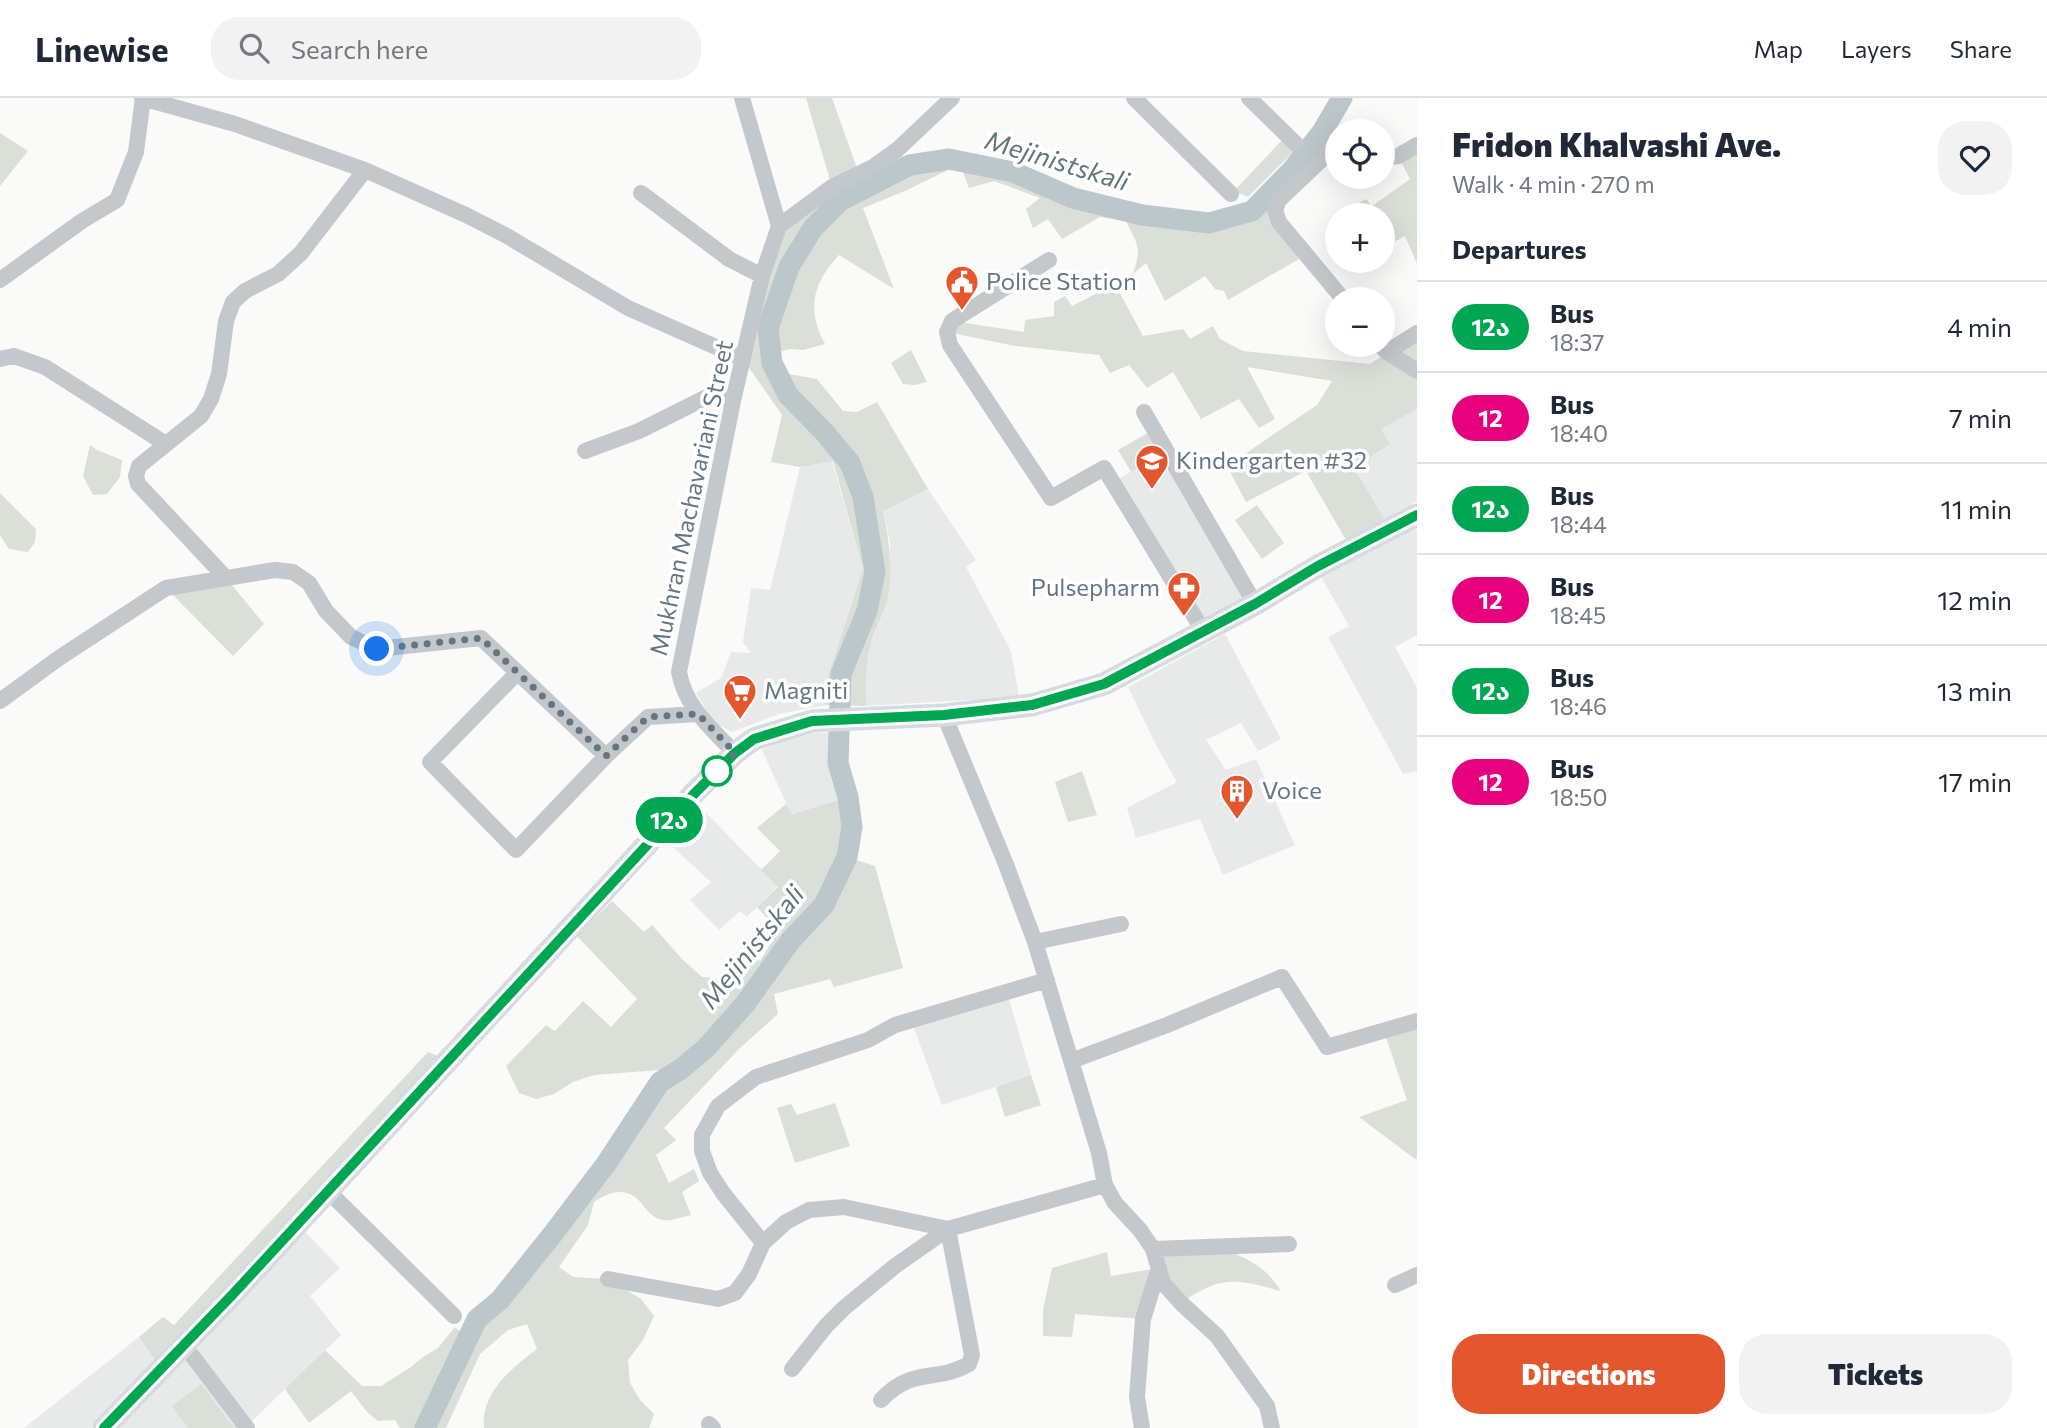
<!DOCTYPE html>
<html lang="en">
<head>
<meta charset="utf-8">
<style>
	:root { --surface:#fff; --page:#f2f2f3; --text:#1f2937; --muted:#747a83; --line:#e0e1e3; --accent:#e4572e }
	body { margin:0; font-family:Commissioner,"Noto Sans Georgian",sans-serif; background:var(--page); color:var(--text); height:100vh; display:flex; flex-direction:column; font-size:26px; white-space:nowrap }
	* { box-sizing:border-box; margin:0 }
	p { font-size:23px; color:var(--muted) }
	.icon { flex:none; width:38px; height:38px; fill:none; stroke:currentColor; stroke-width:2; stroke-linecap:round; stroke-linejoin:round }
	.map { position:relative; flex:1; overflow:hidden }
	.panel { display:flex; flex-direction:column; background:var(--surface); width:630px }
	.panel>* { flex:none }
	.badge { padding:0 14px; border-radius:23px; font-size:24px; line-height:46px }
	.tools { position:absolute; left:1325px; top:21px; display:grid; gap:14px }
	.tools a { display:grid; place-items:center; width:70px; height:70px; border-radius:50%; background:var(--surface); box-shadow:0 7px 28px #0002; font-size:35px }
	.you { position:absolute; width:35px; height:35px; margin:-18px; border:5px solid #fff; border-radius:50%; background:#1a73e8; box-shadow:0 0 0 10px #1a73e833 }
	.map>.badge { position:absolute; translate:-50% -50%; box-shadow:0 0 0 4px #fff }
	h2 { padding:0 35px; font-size:26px; line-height:63px }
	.round { display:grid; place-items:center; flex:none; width:74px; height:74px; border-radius:28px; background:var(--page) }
	.summary { display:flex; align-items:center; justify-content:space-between; height:119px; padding:0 35px }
	h1 { font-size:33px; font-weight:800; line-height:52px }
	.primary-button { display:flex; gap:14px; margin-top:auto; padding:14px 35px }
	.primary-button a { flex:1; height:80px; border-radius:28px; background:var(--accent); color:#fff; font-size:28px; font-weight:800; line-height:80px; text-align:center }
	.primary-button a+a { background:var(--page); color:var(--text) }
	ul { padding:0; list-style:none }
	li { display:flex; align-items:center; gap:21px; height:91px; padding:0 35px; border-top:2px solid var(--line) }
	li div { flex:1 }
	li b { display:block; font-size:26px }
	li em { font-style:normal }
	li .badge { min-width:77px; font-weight:700; text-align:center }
	header { display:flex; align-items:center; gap:42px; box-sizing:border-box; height:98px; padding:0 35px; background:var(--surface); border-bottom:2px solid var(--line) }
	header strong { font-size:33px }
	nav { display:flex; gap:38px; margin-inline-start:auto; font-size:24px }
	.search { width:490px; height:63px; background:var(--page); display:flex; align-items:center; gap:18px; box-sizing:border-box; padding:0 24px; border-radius:28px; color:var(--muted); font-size:26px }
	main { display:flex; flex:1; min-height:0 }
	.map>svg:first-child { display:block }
	.built { fill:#e8e9e9 }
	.green { fill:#dadfd7 }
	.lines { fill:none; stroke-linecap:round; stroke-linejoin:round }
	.river { stroke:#bbc7cb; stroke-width:21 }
	.minor { stroke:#c3c8cc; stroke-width:16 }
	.highway { stroke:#d6dbdf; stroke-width:23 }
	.line-casing { stroke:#fff; stroke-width:16 }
	.line { stroke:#00a651; stroke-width:10 }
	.walk { stroke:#657683; stroke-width:7; stroke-dasharray:0 12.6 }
	.stop-dot { fill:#fff; stroke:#00a651; stroke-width:3.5 }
	.labels { text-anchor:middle; stroke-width:7; stroke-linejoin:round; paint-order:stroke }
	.poi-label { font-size:24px; fill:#657683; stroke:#fff; text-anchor:start }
	.street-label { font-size:24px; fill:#657683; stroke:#fff }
	.water-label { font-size:26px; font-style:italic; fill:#60757c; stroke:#fff }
</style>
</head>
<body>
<header>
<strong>Linewise</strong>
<div class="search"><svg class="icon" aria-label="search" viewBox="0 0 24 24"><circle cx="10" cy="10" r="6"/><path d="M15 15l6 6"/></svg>Search here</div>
<nav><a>Map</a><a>Layers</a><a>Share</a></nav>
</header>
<main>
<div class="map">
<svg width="1417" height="1330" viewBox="0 0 1417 1330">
	<rect width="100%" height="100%" fill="#fafaf8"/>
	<path class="built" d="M 1417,311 L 1417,403 L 1385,422 L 1354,368 L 1390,346 L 1380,331 Z
		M 1161,357 L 1249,501 L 1201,523 L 1116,382 Z
		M 832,363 L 863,471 L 827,581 L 826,607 L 779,616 L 732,634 L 713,624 L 696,595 L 721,580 L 731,554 L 751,555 L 743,544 L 751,490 L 770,492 L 800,369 Z
		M 928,391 L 976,462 L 966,469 L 1011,553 L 1019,599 L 866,608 L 866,568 L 870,548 L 887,502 L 890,475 L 890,444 L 883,412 Z
		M 1413,427 L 1417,433 L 1417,537 L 1395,549 L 1417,590 L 1417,673 L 1403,676 L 1328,539 L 1349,528 L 1320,477 Z
		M 1225,536 L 1281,641 L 1258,653 L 1241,625 L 1206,642 L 1226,672 L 1256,661 L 1295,747 L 1223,777 L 1200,721 L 1136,740 L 1127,710 L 1177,684 L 1156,647 L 1128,589 Z
		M 839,634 L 838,665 L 848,699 L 791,716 L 762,652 L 799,636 Z
		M 697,706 L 778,788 L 747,819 L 740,813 L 719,832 L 690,802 L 711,784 L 665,742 Z
		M 1007,894 L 1031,977 L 942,1007 L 911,922 Z
		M 304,1133 L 340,1170 L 310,1198 L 341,1237 L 246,1329 L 197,1250 Z
		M 139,1239 L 156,1263 L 90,1330 L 24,1330 Z
		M 182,1258 L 237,1330 L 119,1330 Z"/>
	<path class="green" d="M 806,0 L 832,0 L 859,76 L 898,51 L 910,67 L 949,61 L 1013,74 L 1073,100 L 1142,117 L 1209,125 L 1252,113 L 1267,98 L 1306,157 L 1228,202 L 1224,193 L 1215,191 L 1205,178 L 1165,203 L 1146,165 L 1133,176 C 1142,149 1138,148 1126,123 L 1100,119 L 1062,141 L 1048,121 L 1033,130 L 1026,111 L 1040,100 L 994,83 L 969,90 L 963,74 L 950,71 L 905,93 L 863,110 L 894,191 L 839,157 C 813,185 806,211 825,246 L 803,252 L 790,251 L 778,254 L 789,276 L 817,281 L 843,313 L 857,314 L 877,304 L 928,391 L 883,413 C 889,442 894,473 887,503 C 882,519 874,533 870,549 C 865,568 866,588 866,608 L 826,607 L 827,581 L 863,471 L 833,363 L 800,369 L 771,364 L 782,317 L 743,261 L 779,128 L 832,89 Z
		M 0,35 L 28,53 L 0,88 Z
		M 1283,41 L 1294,53 L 1248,99 L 1234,93 Z
		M 1417,47 L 1417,166 L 1405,138 L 1383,150 L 1382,117 L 1339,117 L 1366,101 L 1372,108 L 1410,81 L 1398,58 Z
		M 1115,186 L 1143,238 L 1183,231 L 1190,241 L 1213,228 L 1220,241 L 1243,253 L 1370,266 L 1417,235 L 1417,311 L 1381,331 L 1390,346 L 1354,369 L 1385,422 L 1346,442 L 1306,373 L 1246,404 L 1227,368 L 1317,307 L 1332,283 L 1247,269 L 1275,321 L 1259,330 L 1239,301 L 1201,321 L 1173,274 L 1147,290 L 1129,267 L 1110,275 L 1099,257 L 1015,248 L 947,234 L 952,223 L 1024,234 L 1025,222 L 1054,218 L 1054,204 L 1065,198 L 1072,208 Z
		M 911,252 L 927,284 L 915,287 L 903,286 L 891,265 Z
		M 1153,332 L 1166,354 L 1131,374 L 1118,352 Z
		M 90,347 L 97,352 L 122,362 L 120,379 L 107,396 L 93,397 L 83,378 Z
		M 0,395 L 36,431 L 35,444 L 28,454 L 9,451 L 0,437 Z
		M 1257,407 L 1284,445 L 1262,461 L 1235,422 Z
		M 226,480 L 264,526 L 233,558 L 166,490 Z
		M 1082,673 L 1097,717 L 1068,724 L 1055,684 Z
		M 848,699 L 852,729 L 847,759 L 875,768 L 903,870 L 834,889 L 830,881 L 774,896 L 778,916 L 739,951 L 664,1030 L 676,1042 L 656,1057 L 669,1085 L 694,1071 L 699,1083 L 682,1094 L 691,1117 C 681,1119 668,1125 659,1121 C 648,1117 644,1106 635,1099 C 622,1089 606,1096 594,1104 L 588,1127 L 559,1169 L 573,1179 L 608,1181 L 641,1201 L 654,1218 L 643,1242 L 628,1262 L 630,1285 L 640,1302 L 654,1316 L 649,1330 L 484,1330 C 484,1325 483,1318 485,1313 C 491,1286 516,1267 537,1251 L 527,1226 L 508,1232 L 480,1256 L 446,1330 L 400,1330 L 395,1322 L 378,1323 L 367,1314 L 351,1293 L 309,1325 L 285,1291 L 325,1252 L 362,1288 L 381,1288 L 411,1269 L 423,1259 L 438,1250 L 455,1229 L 468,1241 L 477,1221 L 500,1202 L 606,1066 L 660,984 L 659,972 L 594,977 L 573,984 L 554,996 L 536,1001 L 519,995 L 506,968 L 546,927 L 555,933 L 583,903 L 611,929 L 637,901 L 577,838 L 612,803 L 644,834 L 652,827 L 682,861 L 702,879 L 715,880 L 729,889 L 736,888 L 743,872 L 739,859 L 754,857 L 760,863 L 778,833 L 757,809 L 778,789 L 761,772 L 780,753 L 757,730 L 786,706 L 792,716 Z
		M 1417,925 L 1417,1061 L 1415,1061 L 1359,1019 L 1407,1002 L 1384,933 Z
		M 428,954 L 438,958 L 156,1263 L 139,1239 L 163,1219 L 174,1227 Z
		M 1031,977 L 1041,1007 L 1005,1019 L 996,989 Z
		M 835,1005 L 850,1048 L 795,1065 L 777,1010 L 791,1006 L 797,1017 Z
		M 1218,1149 C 1247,1161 1264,1166 1281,1193 C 1235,1181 1222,1177 1181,1205 L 1163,1185 L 1143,1221 L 1075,1216 L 1072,1239 L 1043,1238 L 1043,1212 L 1052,1170 L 1107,1154 L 1111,1178 L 1158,1170 L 1153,1151 Z
		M 201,1286 L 234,1330 L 188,1330 L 172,1308 Z"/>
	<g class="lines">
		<path class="river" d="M 425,1330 L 477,1221 L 500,1202 L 552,1137 L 606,1066 L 660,984 L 681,971 L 706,950 L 745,906 L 791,842 L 824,807 L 847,759 L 852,729 L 848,699 L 838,665 L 841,576 L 867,513 L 875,474 L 863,399 L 850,365 L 825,335 L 788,297 L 772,265 L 768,230 L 789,169 L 813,130 L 840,103 L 910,67 L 949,61 L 1013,74 L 1073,100 L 1142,117 L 1209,125 L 1252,113 L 1292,72 L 1322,34 L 1342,0"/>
		<path class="minor" d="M 142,0 L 235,26 L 365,72 L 466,117 L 507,138 L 628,210 L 743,261
			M 742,0 L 779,128
			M 1134,0 L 1231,96
			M 1249,0 L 1296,46
			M 1335,49 L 1279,102 L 1275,112 L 1279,124 L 1343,201
			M 1382,60 L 1398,58 L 1417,47
			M 641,95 L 729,161 L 762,178
			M 1049,162 L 952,223 L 947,234 L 950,247 L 1051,400 L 1104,370 L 1204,534
			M 0,182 L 82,123 L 117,102 L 136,54 L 143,0
			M 1380,247 L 1387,254 L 1417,273
			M 1387,254 L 1417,235
			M 0,261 L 14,258 L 45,269 L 166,346
			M 1144,314 L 1255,506
			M 585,353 L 639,333 L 711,297 L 733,303
			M 226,480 L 138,386 L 136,378 L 139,368 L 201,318 L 211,301 L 219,276 L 226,223 L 233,204 L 245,193 L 278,176 L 301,155 L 365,72
			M 517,575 L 430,664 L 516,752 L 606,658 L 648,619 L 698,616
			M 0,603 L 59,560 L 166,490 L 275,472 L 293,474 L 309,485 L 326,513 L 351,539 L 377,551 L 481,540 L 606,658
			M 944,617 L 1005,764 L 1035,844 L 1099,1055 L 1105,1087 L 1115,1105 L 1140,1132 L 1153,1151 L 1163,1185 L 1181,1205 L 1217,1238 L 1267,1308 L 1272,1330
			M 735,655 C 712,631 685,609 679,574 L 733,303 L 762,178 L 779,128 L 832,89 L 873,69 L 898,51 L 952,0
			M 1035,844 L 1121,826
			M 1071,963 L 1167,927 L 1282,879 L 1327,949 L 1417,923
			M 328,1093 L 454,1218
			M 763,1145 L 723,1095 L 710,1075 L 702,1053 L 702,1037 L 718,1008 L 756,979 L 868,942 L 895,927 L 1047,882
			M 1153,1151 L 1289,1146
			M 608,1181 L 718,1201 L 735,1195 L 749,1176 L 763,1145 L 786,1124 L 809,1112 L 844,1109 L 948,1131 L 972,1257 L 969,1266 C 936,1285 913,1268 881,1302
			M 1395,1187 L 1417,1177
			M 184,1247 L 247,1330
			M 792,1271 L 826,1228 L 844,1210 L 895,1168 L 948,1131 L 1105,1087
			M 709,1326 L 713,1330
			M 1142,1330 L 1137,1299 L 1143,1221 L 1159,1170"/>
		<path class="highway" d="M 104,1330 L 234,1195 L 695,694 L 735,655 L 754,641 L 812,623 L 944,617 L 1032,607 L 1104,586 L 1255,506 L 1318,468 L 1417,417"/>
	</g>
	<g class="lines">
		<defs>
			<path id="line" d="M 104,1330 L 234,1195 L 695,695 L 735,655 L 754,641 L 812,623 L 944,617 L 1032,607 L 1104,586 L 1255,506 L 1318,468 L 1417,417"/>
		</defs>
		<use href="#line" class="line-casing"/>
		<use href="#line" class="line"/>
		<path class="walk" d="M 377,551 L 481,540 L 606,658 L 648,619 L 698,616 L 735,655 L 717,673"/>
	</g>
	<defs>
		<symbol id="civic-pin" viewBox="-11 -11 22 30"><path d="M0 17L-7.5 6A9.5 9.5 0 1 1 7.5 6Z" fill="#e4572e" stroke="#fff"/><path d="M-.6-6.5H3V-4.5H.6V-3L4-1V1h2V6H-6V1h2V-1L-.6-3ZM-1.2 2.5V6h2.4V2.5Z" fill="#fff"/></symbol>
		<symbol id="school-pin" viewBox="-11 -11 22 30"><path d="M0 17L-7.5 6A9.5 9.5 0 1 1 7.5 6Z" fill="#e4572e" stroke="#fff"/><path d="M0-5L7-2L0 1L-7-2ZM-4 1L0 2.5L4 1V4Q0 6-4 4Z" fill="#fff"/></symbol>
		<symbol id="pharmacy-pin" viewBox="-11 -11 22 30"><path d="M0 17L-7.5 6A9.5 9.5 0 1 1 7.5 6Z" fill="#e4572e" stroke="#fff"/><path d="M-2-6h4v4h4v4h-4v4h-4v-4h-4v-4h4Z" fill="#fff"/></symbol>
		<symbol id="supermarket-pin" viewBox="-11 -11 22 30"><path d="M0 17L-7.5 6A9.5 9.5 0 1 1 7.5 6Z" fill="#e4572e" stroke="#fff"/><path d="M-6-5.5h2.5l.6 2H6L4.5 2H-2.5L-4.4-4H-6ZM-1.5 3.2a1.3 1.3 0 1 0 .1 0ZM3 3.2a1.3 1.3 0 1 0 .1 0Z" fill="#fff"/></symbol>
		<symbol id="building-pin" viewBox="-11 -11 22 30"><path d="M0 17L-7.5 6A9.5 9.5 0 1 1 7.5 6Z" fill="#e4572e" stroke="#fff"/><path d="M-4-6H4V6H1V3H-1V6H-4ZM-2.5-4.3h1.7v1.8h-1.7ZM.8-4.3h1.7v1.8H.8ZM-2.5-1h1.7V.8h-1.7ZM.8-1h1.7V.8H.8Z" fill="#fff"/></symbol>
	</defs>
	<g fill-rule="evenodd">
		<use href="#civic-pin" x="943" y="165" width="38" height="52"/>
		<use href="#school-pin" x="1133" y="344" width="38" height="52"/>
		<use href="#pharmacy-pin" x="1165" y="471" width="38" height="52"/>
		<use href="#supermarket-pin" x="721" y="574" width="38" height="52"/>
		<use href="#building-pin" x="1218" y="674" width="38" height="52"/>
	</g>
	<circle class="stop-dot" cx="717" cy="673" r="14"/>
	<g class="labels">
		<g class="poi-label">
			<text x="986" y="192">Police Station</text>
			<text x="1176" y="371">Kindergarten #32</text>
			<text x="1160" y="498" text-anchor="end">Pulsepharm</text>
			<text x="764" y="601">Magniti</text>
			<text x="1262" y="701">Voice</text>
		</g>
		<g class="street-label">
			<text transform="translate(692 400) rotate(-78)" y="8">Mukhran Machavariani Street</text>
		</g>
		<g class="water-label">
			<text transform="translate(1057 63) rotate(17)" y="9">Mejinistskali</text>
			<text transform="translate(752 849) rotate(-51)" y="9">Mejinistskali</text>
		</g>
	</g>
</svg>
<div class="tools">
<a><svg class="icon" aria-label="locate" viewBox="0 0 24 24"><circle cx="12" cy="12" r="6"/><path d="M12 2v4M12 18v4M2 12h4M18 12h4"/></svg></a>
<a>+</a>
<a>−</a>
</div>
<div class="you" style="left:377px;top:551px"></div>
<b class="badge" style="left:669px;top:722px;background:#00a651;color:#fff">12ა</b>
</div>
<section class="panel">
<div class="summary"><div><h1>Fridon Khalvashi Ave.</h1><p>Walk · 4 min · 270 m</p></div><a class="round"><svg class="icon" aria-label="heart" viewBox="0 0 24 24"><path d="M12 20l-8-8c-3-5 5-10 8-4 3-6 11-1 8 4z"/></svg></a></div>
<h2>Departures</h2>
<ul>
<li><span class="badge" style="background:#00a651;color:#fff">12ა</span><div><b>Bus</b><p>18:37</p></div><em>4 min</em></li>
<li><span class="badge" style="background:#e6007e;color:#fff">12</span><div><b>Bus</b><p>18:40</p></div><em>7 min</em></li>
<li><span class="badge" style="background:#00a651;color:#fff">12ა</span><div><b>Bus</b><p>18:44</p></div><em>11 min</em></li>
<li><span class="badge" style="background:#e6007e;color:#fff">12</span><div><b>Bus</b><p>18:45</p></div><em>12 min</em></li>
<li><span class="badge" style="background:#00a651;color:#fff">12ა</span><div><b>Bus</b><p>18:46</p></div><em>13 min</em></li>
<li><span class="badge" style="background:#e6007e;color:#fff">12</span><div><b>Bus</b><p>18:50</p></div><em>17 min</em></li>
</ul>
<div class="primary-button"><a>Directions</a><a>Tickets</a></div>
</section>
</main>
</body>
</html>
